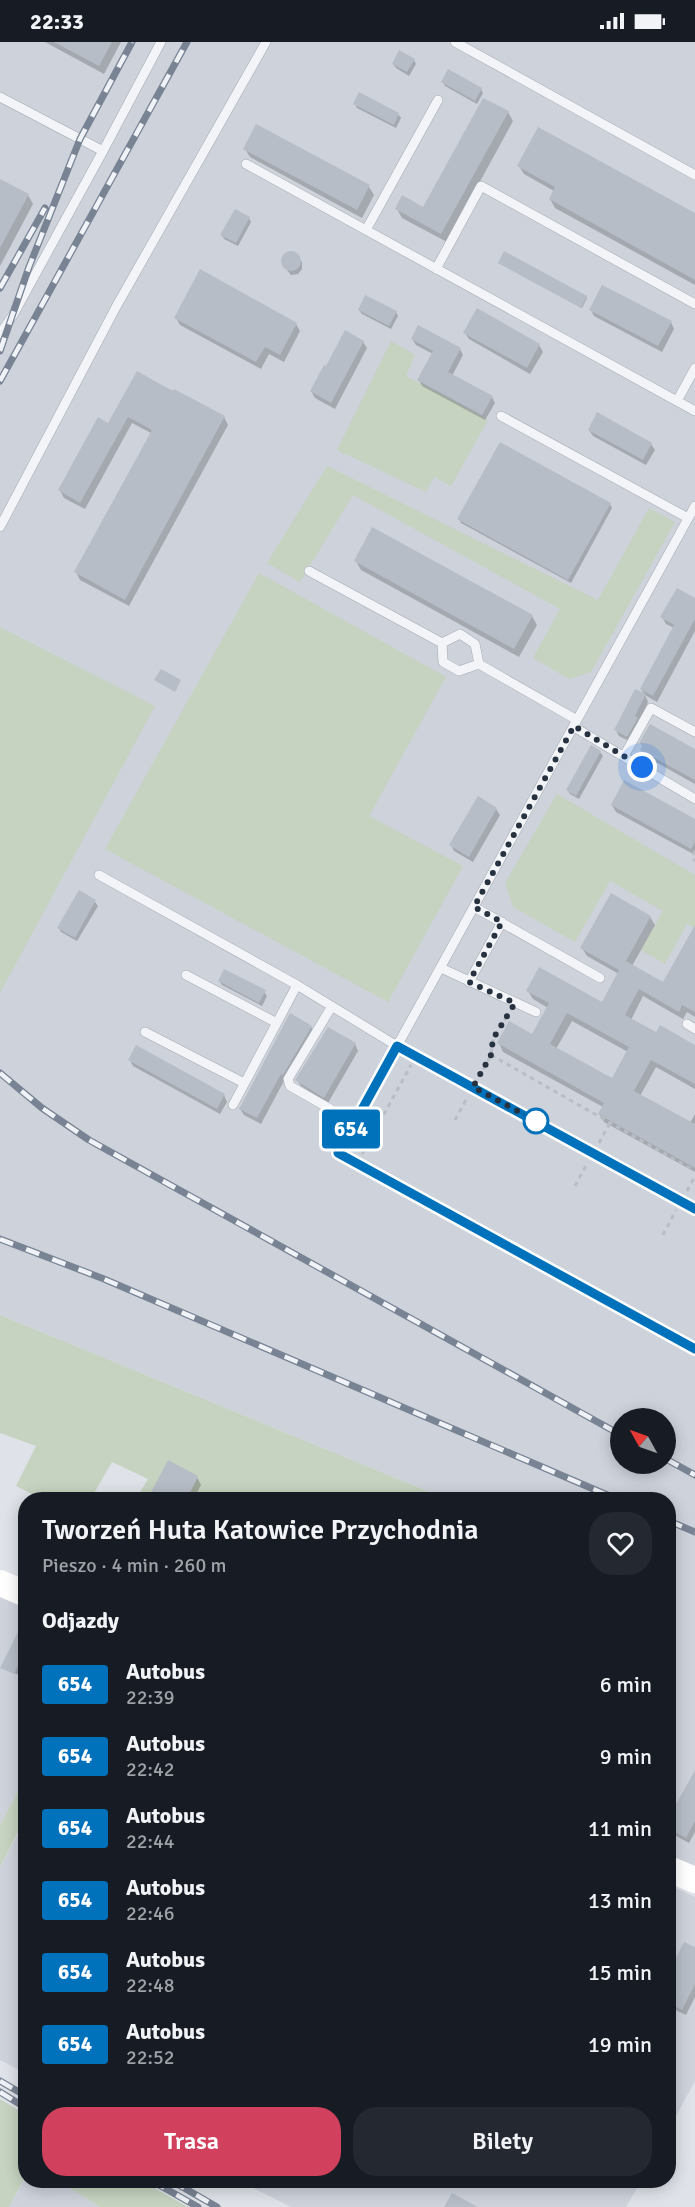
<!DOCTYPE html>
<html lang="pl">
<head>
<meta charset="utf-8">
<style>
	:root { --surface:#171b24; --page:#242831; --text:#f1f3f6; --muted:#9ea1a6; --accent:#d1415e }
	body { margin:0; font-family:Signika,sans-serif; background:var(--page); color:var(--text); height:100vh; display:flex; flex-direction:column; font-size:22px; white-space:nowrap }
	* { box-sizing:border-box; margin:0 }
	p { font-size:20px; color:var(--muted) }
	.icon { flex:none; width:33px; height:33px; fill:none; stroke:currentColor; stroke-width:2; stroke-linecap:round; stroke-linejoin:round }
	.map { position:relative; flex:1; overflow:hidden }
	.drawer { position:absolute; left:18px; top:1450px; width:658px; height:696px; display:flex; flex-direction:column; background:var(--surface); border-radius:24px; box-shadow:0 3px 15px #0003 }
	.drawer>* { flex:none }
	.badge { padding:0 12px; border-radius:4px; font-size:21px; line-height:39px }
	.needle { width:39px; rotate:310deg }
	.buttons { position:absolute; left:610px; top:1366px; display:grid; gap:12px }
	.buttons a { display:grid; place-items:center; width:66px; height:66px; border-radius:50%; background:var(--surface); box-shadow:0 3px 15px #0003; font-size:30px }
	.you { position:absolute; width:30px; height:30px; margin:-15px; border:4px solid #fff; border-radius:50%; background:#1a73e8; box-shadow:0 0 0 9px #1a73e833 }
	.map>.badge { position:absolute; translate:-50% -50%; box-shadow:0 0 0 3px #fff }
	h2 { padding:0 24px; font-size:22px; line-height:54px }
	.round { display:grid; place-items:center; flex:none; width:63px; height:63px; border-radius:24px; background:var(--page) }
	.overview { display:flex; align-items:center; justify-content:space-between; height:102px; padding:0 24px }
	h1 { font-size:28px; font-weight:600; line-height:45px }
	.cta { display:flex; gap:12px; margin-top:auto; padding:12px 24px }
	.cta a { flex:1; height:69px; border-radius:24px; background:var(--accent); color:#fff; font-size:24px; font-weight:600; line-height:69px; text-align:center }
	.cta a+a { background:var(--page); color:var(--text) }
	ul { padding:0; list-style:none }
	li { display:flex; align-items:center; gap:18px; height:72px; padding:0 24px }
	li div { flex:1 }
	li b { display:block; font-size:22px }
	li em { font-style:normal }
	li .badge { min-width:66px; font-weight:700; text-align:center }
	.status { display:flex; justify-content:space-between; align-items:center; height:42px; padding:0 30px; background:var(--surface); direction:ltr }
	.status svg { height:16px; fill:currentColor }
	.map>svg:first-child { display:block }
	.built { fill:#cdd2db; fill-rule:evenodd }
	.green { fill:#c6d3c0 }
	.shadow { fill:#0003; fill-rule:evenodd }
	.building { fill:#b6bdc6; fill-rule:evenodd }
	.lines { fill:none; stroke-linecap:round; stroke-linejoin:round }
	.lane-casing { stroke:#a4aab3; stroke-width:10 }
	.path { stroke:#b9bec4; stroke-width:3; stroke-dasharray:4.5 4.5; stroke-linecap:butt }
	.lane { stroke:#f2f4f7; stroke-width:9 }
	.secondary { stroke:#fff; stroke-width:26 }
	.rail-casing { stroke:#788393; stroke-width:7 }
	.rail { stroke:#eff2f6; stroke-width:4.5; stroke-dasharray:14; stroke-linecap:butt }
	.line-casing { stroke:#fff; stroke-width:14 }
	.line { stroke:#0072bc; stroke-width:9 }
	.walk { stroke:#273240; stroke-width:6; stroke-dasharray:0 10.8 }
	.stop-dot { fill:#fff; stroke:#0072bc; stroke-width:3 }
</style>
</head>
<body>
<div class="status"><b>22:33</b><svg viewBox="0 0 49 12"><path d="M0 12V9h3v3zM5 12V6h3v6zM10 12V3h3v9zM15 12V0h3v12zM26 1h20v11H26zM47 4h2v5h-2z"/></svg></div>
<div class="map">
<svg width="695" height="2165" viewBox="0 0 695 2165">
	<rect width="100%" height="100%" fill="#dfe3e9"/>
	<path class="built" d="M 0,0 L 695,0 L 695,1824 L 669,1813 L 669,1458 L 449,1458 L 0,1273 ZM 621,1377 L 666,1377 L 666,1422 L 621,1422 Z
		M 0,1555 L 26,1566 L 25,1736 L 0,1783 Z
		M 19,1790 L 25,1793 L 25,2031 L 0,2018 L 0,1825 Z
		M 669,1843 L 695,1855 L 695,2039 L 669,2087 Z
		M 25,2135 L 26,2139 L 58,2139 L 100,2165 L 9,2165 Z
		M 239,2139 L 641,2139 L 626,2165 L 291,2165 Z"/>
	<path class="green" d="M 391,299 L 415,313 L 406,334 L 488,378 L 451,444 L 434,435 L 426,450 L 337,408 Z
		M 327,424 L 598,558 L 649,466 L 675,480 L 591,630 L 569,637 L 533,616 L 560,567 L 353,453 L 300,540 L 267,521 Z
		M 259,531 L 446,635 L 369,774 L 463,824 L 388,960 L 105,807 Z
		M 0,585 L 155,664 L 0,951 Z
		M 557,752 L 695,833 L 695,886 L 687,882 L 665,922 L 641,908 L 663,869 L 610,839 L 575,900 L 513,865 L 505,841 Z
		M 0,1273 L 449,1458 L 135,1458 L 148,1437 L 112,1420 L 90,1458 L 44,1458 L 16,1444 L 36,1404 L 0,1391 Z
		M 25,1736 L 25,1793 L 18,1790 L 0,1825 L 0,1783 Z
		M 0,2057 L 25,2072 L 25,2135 L 9,2165 L 0,2165 Z
		M 58,2139 L 142,2139 L 188,2165 L 100,2165 Z"/>
	<path class="shadow" d="M 45,0 L 121,0 L 104,32 Z
		M 414,18 L 416,22 L 409,34 L 396,26 L 393,22 Z
		M 443,40 L 481,47 L 483,51 L 477,62 L 445,44 Z
		M 355,62 L 398,72 L 401,76 L 396,86 L 357,66 Z
		M 508,70 L 513,79 L 447,200 L 402,176 L 397,167 L 423,167 Z
		M 245,107 L 369,145 L 374,153 L 362,176 L 250,115 Z
		M 519,124 L 695,173 L 695,243 L 555,166 L 550,157 L 554,149 L 524,132 Z
		M 0,138 L 28,153 L 33,162 L 0,224 Z
		M 249,176 L 251,180 L 238,204 L 224,197 L 222,193 Z
		M 287,211 L 294,211 L 302,220 L 302,227 L 298,232 L 291,233 L 283,223 L 283,216 Z
		M 499,221 L 586,255 L 587,256 L 582,266 Z
		M 359,268 L 396,270 L 398,274 L 391,287 L 362,272 Z
		M 591,268 L 671,280 L 674,287 L 662,310 L 594,274 Z
		M 176,276 L 296,282 L 300,289 L 284,320 L 269,312 L 261,327 L 180,283 Z
		M 465,291 L 539,303 L 543,310 L 530,332 L 469,297 Z
		M 412,297 L 460,307 L 463,313 L 452,334 L 492,355 L 495,361 L 485,378 L 422,344 L 419,338 L 433,312 L 416,303 Z
		M 363,300 L 367,306 L 335,367 L 315,356 L 311,349 L 327,326 Z
		M 137,331 L 224,375 L 228,383 L 129,564 L 80,538 L 76,530 L 151,391 L 132,381 L 85,467 L 64,456 L 60,448 L 109,383 Z
		M 589,388 L 651,402 L 655,408 L 646,423 L 593,394 Z
		M 610,462 L 612,466 L 571,541 L 461,481 L 459,477 Z
		M 356,519 L 532,574 L 537,583 L 519,615 L 361,528 Z
		M 695,557 L 695,589 L 657,660 L 645,653 L 641,647 L 674,586 L 666,582 L 662,575 Z
		M 645,653 L 648,660 L 631,700 L 619,694 L 616,688 Z
		M 641,701 L 695,709 L 695,742 L 645,714 L 642,708 L 643,705 Z
		M 592,705 L 600,710 L 603,714 L 579,757 L 570,752 L 568,748 Z
		M 612,763 L 695,778 L 695,813 L 616,770 Z
		M 496,767 L 500,773 L 473,820 L 454,809 L 451,803 Z
		M 79,850 L 95,860 L 98,864 L 77,899 L 61,890 L 59,886 Z
		M 650,875 L 655,883 L 632,924 L 664,942 L 695,899 L 695,975 L 687,970 L 683,977 L 643,954 L 631,978 L 657,992 L 695,1005 L 695,1047 L 656,1025 L 640,1054 L 690,1081 L 695,1072 L 695,1130 L 604,1080 L 599,1072 L 603,1065 L 503,1010 L 499,1001 L 532,994 L 548,966 L 533,957 L 528,949 L 602,962 L 619,932 L 587,914 L 582,906 ZM 572,979 L 628,1010 L 612,1038 L 556,1007 Z
		M 219,939 L 264,950 L 267,954 L 262,964 L 222,943 Z
		M 311,985 L 315,991 L 285,1037 L 261,1082 L 244,1073 L 240,1067 Z
		M 355,1002 L 358,1009 L 328,1061 L 301,1044 L 297,1038 Z
		M 130,1018 L 224,1053 L 227,1060 L 220,1072 L 133,1024 Z
		M 197,1435 L 201,1443 L 193,1458 L 148,1458 Z
		M 26,1589 L 26,1616 L 22,1624 L 26,1626 L 26,1636 L 2,1626 Z
		M 695,1731 L 695,1790 L 689,1801 L 669,1790 L 669,1758 L 678,1762 Z
		M 695,1907 L 695,1955 L 686,1973 L 669,1965 L 669,1933 Z"/>
	<path class="building" d="M 54,0 L 112,0 L 99,24 Z
		M 399,8 L 415,17 L 407,30 L 392,22 Z
		M 448,27 L 482,46 L 475,59 L 441,40 Z
		M 359,50 L 399,71 L 394,83 L 353,62 Z
		M 483,56 L 509,69 L 441,192 L 395,167 L 402,153 L 423,165 Z
		M 256,82 L 370,143 L 357,168 L 243,107 Z
		M 538,85 L 695,171 L 695,238 L 549,157 L 555,145 L 517,124 Z
		M 0,137 L 29,152 L 0,206 Z
		M 235,167 L 250,175 L 236,201 L 220,193 Z
		M281 219a10 10 0 1 1 20 0a10 10 0 1 1-20 0Z
		M 504,209 L 587,254 L 581,266 L 498,221 Z
		M 200,227 L 297,281 L 280,313 L 265,305 L 256,320 L 174,276 Z
		M 602,243 L 672,279 L 658,304 L 589,268 Z
		M 365,253 L 397,269 L 389,284 L 358,268 Z
		M 477,266 L 540,302 L 527,326 L 463,291 Z
		M 418,283 L 461,306 L 448,330 L 493,354 L 482,373 L 417,338 L 433,309 L 411,297 Z
		M 345,288 L 364,299 L 331,361 L 310,349 L 324,323 L 326,324 Z
		M 137,329 L 172,349 L 174,347 L 225,374 L 125,558 L 74,530 L 152,388 L 128,375 L 80,461 L 58,448 L 98,375 L 108,381 Z
		M 597,370 L 652,401 L 643,418 L 588,388 Z
		M 500,400 L 611,461 L 568,538 L 457,477 Z
		M 372,485 L 533,573 L 514,607 L 354,519 Z
		M 677,546 L 695,556 L 695,577 L 653,654 L 640,647 L 674,583 L 660,575 Z
		M 161,627 L 181,638 L 175,650 L 154,638 Z
		M 635,647 L 646,652 L 635,674 L 638,676 L 627,695 L 614,688 Z
		M 650,682 L 695,707 L 695,738 L 640,708 L 643,703 L 639,701 Z
		M 591,703 L 601,709 L 576,754 L 566,748 Z
		M 624,738 L 695,777 L 695,800 L 691,807 L 611,763 Z
		M 478,754 L 497,766 L 469,815 L 449,803 Z
		M 79,848 L 96,858 L 75,896 L 57,886 Z
		M 611,851 L 651,874 L 626,919 L 663,940 L 695,883 L 695,970 L 682,963 L 679,970 L 639,947 L 625,973 L 656,990 L 660,983 L 695,1003 L 695,1042 L 651,1018 L 634,1049 L 695,1082 L 695,1126 L 598,1072 L 604,1061 L 497,1001 L 509,979 L 532,992 L 549,961 L 526,949 L 539,925 L 602,960 L 619,928 L 580,906 ZM 567,971 L 629,1005 L 612,1036 L 550,1002 Z
		M 224,927 L 266,948 L 259,961 L 218,939 Z
		M 290,971 L 312,984 L 283,1033 L 281,1032 L 257,1076 L 239,1067 Z
		M 328,985 L 356,1001 L 324,1056 L 295,1038 Z
		M 136,1003 L 225,1052 L 217,1067 L 128,1018 Z
		M 168,1418 L 198,1434 L 195,1441 L 186,1458 L 147,1458 Z
		M 26,1574 L 26,1608 L 14,1632 L 0,1626 Z
		M 695,1728 L 695,1779 L 686,1796 L 669,1787 L 669,1775 Z
		M 684,1900 L 695,1905 L 695,1942 L 682,1968 L 669,1961 L 669,1930 Z
		M 452,2151 L 478,2165 L 444,2165 Z"/>
	<g class="lines">
		<defs>
			<path id="lane" d="M 455,0 L 695,133
				M 0,55 L 103,109 L 161,0
				M 246,122 L 695,369
				M 366,188 L 438,58
				M 436,227 L 481,144 L 695,262
				M 0,292 L 13,273 L 103,109
				M 677,359 L 695,326
				M 501,374 L 688,476
				M 695,464 L 338,1111 L 695,1307
				M 0,485 L 116,265 L 266,0
				M 309,529 L 442,601 L 460,592 L 475,602 L 479,622 L 577,678
				M 442,601 L 443,620 L 459,629 L 479,622
				M 574,685 L 695,757
				M 624,714 L 651,666 L 695,690
				M 99,833 L 297,943 L 397,1004 L 695,1167
				M 474,865 L 600,936
				M 441,926 L 536,970
				M 186,933 L 277,981
				M 469,940 L 502,880
				M 332,964 L 288,1037 L 290,1044 L 355,1081
				M 687,982 L 695,987
				M 145,990 L 244,1041
				M 233,1063 L 297,943"/>
		</defs>
		<use href="#lane" class="lane-casing"/>
		<path class="path" d="M 695,809 L 692,815 L 695,819
			M 491,1013 L 695,1129
			M 479,1035 L 491,1013 L 493,997 L 509,971
			M 455,1078 L 467,1056
			M 599,1101 L 611,1079
			M 362,1112 L 411,1023
			M 575,1144 L 588,1120
			M 687,1149 L 695,1134
			M 663,1193 L 676,1168"/>
		<use href="#lane" class="lane"/>
		<path class="secondary" d="M 0,1541 L 26,1552
			M 669,1827 L 695,1838"/>
		<defs>
			<path id="rail" d="M 0,246 L 45,166
				M 0,309 L 29,225 L 80,97 L 132,0
				M 0,339 L 187,0
				M 0,1031 L 42,1066 L 89,1098 L 621,1393
				M 0,1197 L 104,1237 L 619,1458
				M 666,1417 L 695,1433
				M 669,1479 L 695,1490
				M 0,2039 L 26,2054
				M 0,2050 L 26,2066
				M 152,2139 L 198,2165
				M 172,2139 L 217,2165"/>
		</defs>
		<use href="#rail" class="rail-casing"/>
		<use href="#rail" class="rail"/>
	</g>
	<g class="lines">
		<defs>
			<path id="line" d="M 695,1167 L 397,1004 L 338,1111 L 695,1307"/>
		</defs>
		<use href="#line" class="line-casing"/>
		<use href="#line" class="line"/>
		<path class="walk" d="M 536,1079 L 473,1045 L 491,1013 L 493,997 L 515,961 L 469,940 L 502,880 L 474,865 L 574,684 L 642,725"/>
	</g>
	<circle class="stop-dot" cx="536" cy="1079" r="12"/>
</svg>
<div class="buttons">
<a><svg class="needle" viewBox="-14 -14 28 28"><path d="M0-13l5 13h-10z" fill="#e53935"/><path d="M0 13l5-13h-10z" fill="#9ea1a6"/></svg></a>
</div>
<div class="you" style="left:642px;top:725px"></div>
<b class="badge" style="left:351px;top:1087px;background:#0072bc;color:#fff">654</b>
<section class="drawer">
<div class="overview"><div><h1>Tworzeń Huta Katowice Przychodnia</h1><p>Pieszo · 4 min · 260 m</p></div><a class="round"><svg class="icon" aria-label="heart" viewBox="0 0 24 24"><path d="M12 20l-8-8c-3-5 5-10 8-4 3-6 11-1 8 4z"/></svg></a></div>
<h2>Odjazdy</h2>
<ul>
<li><span class="badge" style="background:#0072bc;color:#fff">654</span><div><b>Autobus</b><p>22:39</p></div><em>6 min</em></li>
<li><span class="badge" style="background:#0072bc;color:#fff">654</span><div><b>Autobus</b><p>22:42</p></div><em>9 min</em></li>
<li><span class="badge" style="background:#0072bc;color:#fff">654</span><div><b>Autobus</b><p>22:44</p></div><em>11 min</em></li>
<li><span class="badge" style="background:#0072bc;color:#fff">654</span><div><b>Autobus</b><p>22:46</p></div><em>13 min</em></li>
<li><span class="badge" style="background:#0072bc;color:#fff">654</span><div><b>Autobus</b><p>22:48</p></div><em>15 min</em></li>
<li><span class="badge" style="background:#0072bc;color:#fff">654</span><div><b>Autobus</b><p>22:52</p></div><em>19 min</em></li>
</ul>
<div class="cta"><a>Trasa</a><a>Bilety</a></div>
</section>
</div>
</body>
</html>
